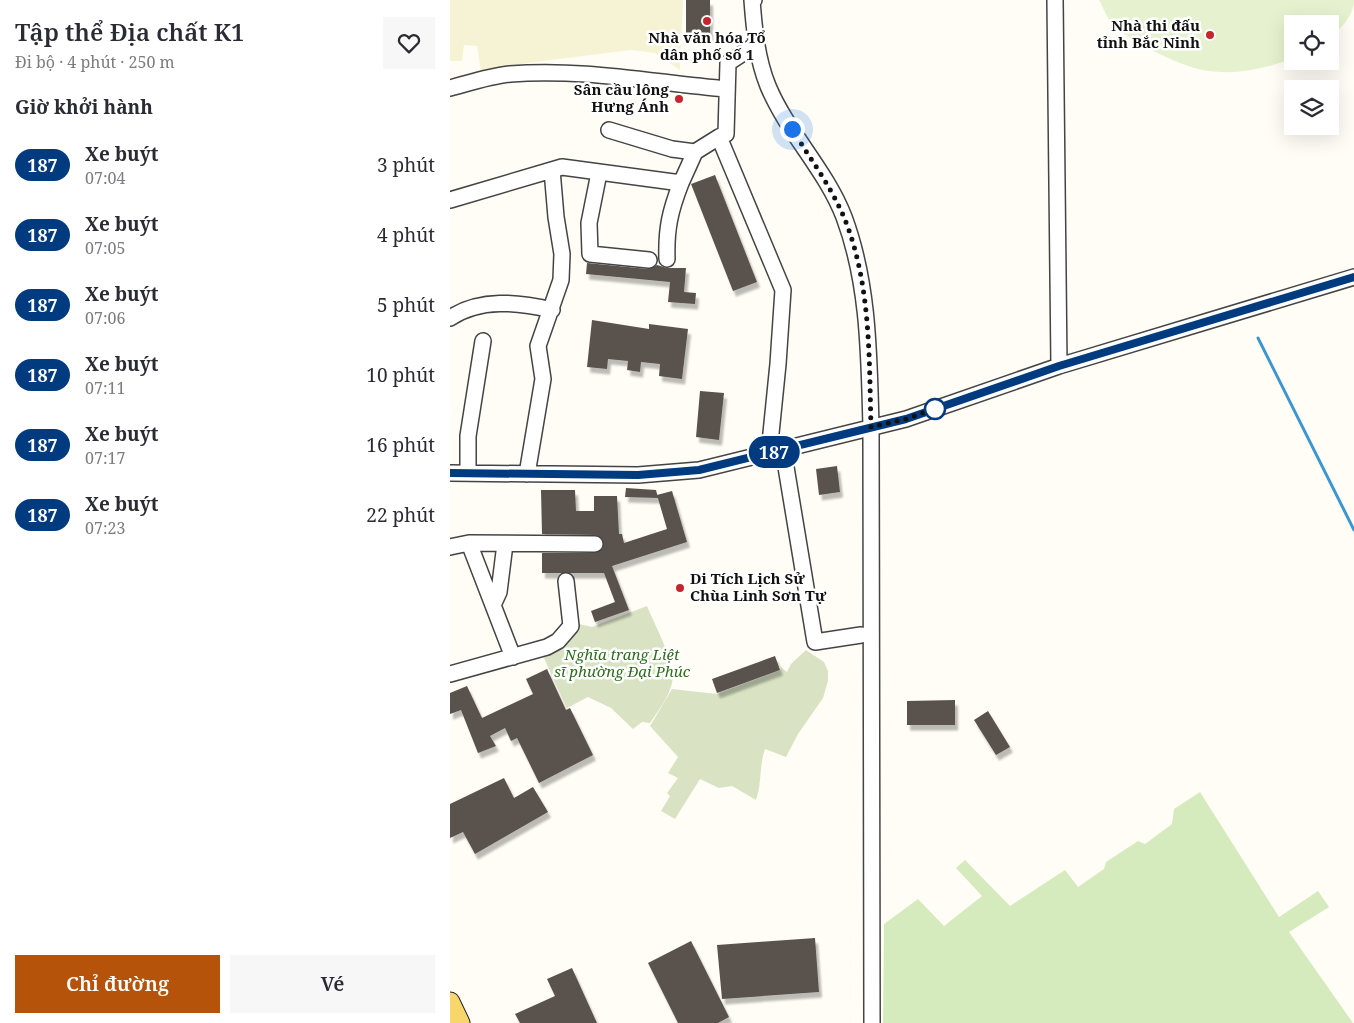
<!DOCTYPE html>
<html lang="vi">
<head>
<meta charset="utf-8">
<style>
	:root { --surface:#fff; --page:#f7f7f7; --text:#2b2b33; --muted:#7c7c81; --accent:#b45309 }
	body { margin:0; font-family:"Noto Serif",serif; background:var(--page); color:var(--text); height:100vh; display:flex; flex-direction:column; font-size:19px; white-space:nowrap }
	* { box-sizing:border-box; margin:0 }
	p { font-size:16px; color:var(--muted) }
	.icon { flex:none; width:28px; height:28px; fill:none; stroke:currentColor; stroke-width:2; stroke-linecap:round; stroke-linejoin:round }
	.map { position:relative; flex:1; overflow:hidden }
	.side { display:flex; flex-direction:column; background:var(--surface); width:450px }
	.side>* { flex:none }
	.badge { padding:0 10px; border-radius:16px; font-size:18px; line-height:32px }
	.fabs { position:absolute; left:834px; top:15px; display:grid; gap:10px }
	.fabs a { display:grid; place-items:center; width:55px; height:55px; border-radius:0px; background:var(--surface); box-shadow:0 5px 20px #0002; font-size:25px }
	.you { position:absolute; width:25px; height:25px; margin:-12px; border:4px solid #fff; border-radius:50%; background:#1a73e8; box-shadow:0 0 0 8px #1a73e833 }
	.map>.badge { position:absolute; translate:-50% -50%; box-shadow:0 0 0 2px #fff }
	h2 { padding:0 15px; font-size:19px; line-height:45px }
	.round { display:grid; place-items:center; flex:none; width:52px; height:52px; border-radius:0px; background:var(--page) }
	.head { display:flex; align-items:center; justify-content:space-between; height:85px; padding:0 15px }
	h1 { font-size:24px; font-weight:600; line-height:38px }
	.action { display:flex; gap:10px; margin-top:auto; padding:10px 15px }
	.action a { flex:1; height:58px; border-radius:0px; background:var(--accent); color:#fff; font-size:20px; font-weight:600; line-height:58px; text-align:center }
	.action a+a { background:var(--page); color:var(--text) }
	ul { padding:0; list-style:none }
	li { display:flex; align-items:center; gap:15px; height:70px; padding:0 15px }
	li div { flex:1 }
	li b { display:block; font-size:19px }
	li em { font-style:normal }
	li .badge { min-width:55px; font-weight:700; text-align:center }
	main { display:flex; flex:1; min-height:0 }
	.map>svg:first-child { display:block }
	.farmland { fill:#f6f3d4 }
	.green { fill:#d5ebbd }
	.cemetery { fill:#d9e3c4 }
	.pitch { fill:#e6f2cf }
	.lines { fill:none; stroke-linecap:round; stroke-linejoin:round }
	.stream { stroke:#3f96cf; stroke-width:3 }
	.building { fill:#5a524d; filter:url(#shadow) }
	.minor-casing { stroke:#444; stroke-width:18 }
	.major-casing { stroke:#222; stroke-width:21 }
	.minor { stroke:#fff; stroke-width:15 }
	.major { stroke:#f9d66b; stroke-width:19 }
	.line-casing { stroke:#fff; stroke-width:11 }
	.line { stroke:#003b80; stroke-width:8 }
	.walk { stroke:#111; stroke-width:5; stroke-dasharray:0 9 }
	.poi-dot { fill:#c4262e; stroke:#fff; stroke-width:2 }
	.stop-dot { fill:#fff; stroke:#003b80; stroke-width:2.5 }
	.labels { text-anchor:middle; stroke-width:5; stroke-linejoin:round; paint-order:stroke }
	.poi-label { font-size:15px; font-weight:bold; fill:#111; stroke:#fff; text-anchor:end }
	.park-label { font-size:15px; font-style:italic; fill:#2f6b1f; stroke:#fff }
</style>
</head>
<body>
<main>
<section class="side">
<div class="head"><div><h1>Tập thể Địa chất K1</h1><p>Đi bộ · 4 phút · 250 m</p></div><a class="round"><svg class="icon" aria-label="heart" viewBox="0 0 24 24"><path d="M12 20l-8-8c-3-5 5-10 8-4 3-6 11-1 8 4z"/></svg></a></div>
<h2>Giờ khởi hành</h2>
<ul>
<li><span class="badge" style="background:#003b80;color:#fff">187</span><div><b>Xe buýt</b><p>07:04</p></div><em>3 phút</em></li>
<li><span class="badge" style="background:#003b80;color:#fff">187</span><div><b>Xe buýt</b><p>07:05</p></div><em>4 phút</em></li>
<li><span class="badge" style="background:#003b80;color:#fff">187</span><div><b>Xe buýt</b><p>07:06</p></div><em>5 phút</em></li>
<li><span class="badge" style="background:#003b80;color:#fff">187</span><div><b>Xe buýt</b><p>07:11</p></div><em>10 phút</em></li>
<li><span class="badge" style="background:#003b80;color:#fff">187</span><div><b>Xe buýt</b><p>07:17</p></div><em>16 phút</em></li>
<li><span class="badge" style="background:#003b80;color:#fff">187</span><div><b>Xe buýt</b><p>07:23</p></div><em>22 phút</em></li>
</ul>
<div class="action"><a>Chỉ đường</a><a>Vé</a></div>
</section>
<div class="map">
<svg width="904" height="1023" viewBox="0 0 904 1023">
	<defs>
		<filter id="shadow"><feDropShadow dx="3" dy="5.5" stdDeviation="1" flood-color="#0004"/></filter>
	</defs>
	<rect width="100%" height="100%" fill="#fffdf5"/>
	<path class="farmland" d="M 0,0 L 233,0 L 230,70 L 205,53 L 181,50 L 77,63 L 31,72 L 27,46 L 14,45 L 12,61 L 0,61 Z"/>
	<path class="green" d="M 750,792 L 829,917 L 868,891 L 879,907 L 839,932 L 903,1023 L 433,1023 L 434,924 L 468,899 L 494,926 L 532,896 L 506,868 L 515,860 L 560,906 L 615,870 L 628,887 L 654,869 L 656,862 L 688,841 L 695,844 L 722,824 L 724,809 Z"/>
	<path class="cemetery" d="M 197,606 C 205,626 226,663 222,683 C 219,697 208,711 200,723 L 192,722 L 183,729 L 161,708 L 138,697 L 117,708 L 93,656 L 129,624 L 142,627 Z
		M 356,650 L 374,662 L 378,671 L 378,681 L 373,698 L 348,734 L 336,757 L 315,749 C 309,767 312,783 306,800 L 282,786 L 269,788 L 250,779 L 225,819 L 211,811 L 220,796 L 217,793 L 228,778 L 218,773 L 228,757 L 200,726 L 222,689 L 267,694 L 331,670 L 331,667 L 337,672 L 341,664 Z"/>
	<path class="pitch" d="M 649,0 L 904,0 C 904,15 892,28 880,37 L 880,24 L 842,24 L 842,59 C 816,68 787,75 759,71 C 735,69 679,41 662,24 C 657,18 653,7 649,0 Z"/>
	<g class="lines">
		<path class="stream" d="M 808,338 L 904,530"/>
	</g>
	<path class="building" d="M 236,0 L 260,0 L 260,37 L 236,37 Z
		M 265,175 L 307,282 L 283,291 L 241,184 Z
		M 137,263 L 198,269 L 207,265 L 217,268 L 236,268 L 234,292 L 246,293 L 245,304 L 218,302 L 220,282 L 136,274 Z
		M 142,320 L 199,329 L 199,324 L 238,329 L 232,379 L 209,376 L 210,364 L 191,362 L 190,372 L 177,370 L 178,361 L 158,359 L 157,369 L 137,367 Z
		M 250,391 L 274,393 L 269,440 L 246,437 Z
		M 387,466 L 390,492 L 369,495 L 366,469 Z
		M 176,488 L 206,490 L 208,498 L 175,497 Z
		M 91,490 L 125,490 L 126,511 L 144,511 L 144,496 L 167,496 L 169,534 L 172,534 L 174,543 L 217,529 L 207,495 L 222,491 L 237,542 L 162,566 L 179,610 L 145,622 L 141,611 L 165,602 L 154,573 L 92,573 L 92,553 L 145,553 L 153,548 L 153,540 L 145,535 L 92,534 Z
		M 325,656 L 330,670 L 267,693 L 262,679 Z
		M 97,669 L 116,710 L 120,708 L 143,755 L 89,783 L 67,738 L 61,741 L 55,728 L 40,736 L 46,746 L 28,753 L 11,710 L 0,714 L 0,693 L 17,686 L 32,718 L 83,694 L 76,679 Z
		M 505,700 L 505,725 L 457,725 L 457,701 Z
		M 538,711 L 560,747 L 546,755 L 524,720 Z
		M 54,778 L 64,798 L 83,787 L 98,812 L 25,854 L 13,832 L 0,838 L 0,804 Z
		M 365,938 L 369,992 L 272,999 L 267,945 Z
		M 241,941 L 279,1017 L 268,1023 L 228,1023 L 198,963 Z
		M 122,968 L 147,1023 L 70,1023 L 65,1014 L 105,996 L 97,979 Z"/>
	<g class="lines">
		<defs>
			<path id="minor" d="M 304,0 L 302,0 C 304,28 307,59 318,86 C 337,132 376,170 394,217 C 419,284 419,356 421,427 L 422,1023
				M 605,0 L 609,366
				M 307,44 L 278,63 L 276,134 L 269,137 L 333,290 L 328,364 L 319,453
				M 0,88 C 19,83 40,76 60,74 C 133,68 205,83 277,89
				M 159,130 L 222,149 L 245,152
				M 149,173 L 139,223 L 140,254 L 199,260
				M 0,200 L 112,167 L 231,183 L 245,152 L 269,137
				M 217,259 C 216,229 220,211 231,183
				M 0,318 C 30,298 68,302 102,310
				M 333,449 L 365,642 L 411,635
				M 0,473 L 188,475 L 249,470 L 456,419 L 609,366 L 904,277
				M 18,473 L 18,436 L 33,341
				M 77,474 L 93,379 L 88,346 L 111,280 L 112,254 L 106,217 L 102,170
				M 19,543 L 63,657
				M 0,547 L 19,543 L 145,544
				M 43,605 L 49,592 L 55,544
				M 0,674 L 97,647 L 108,641 L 121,626 L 116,581"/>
			<path id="major" d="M 0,1002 L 10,1023"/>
		</defs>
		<use href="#minor" class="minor-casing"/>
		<use href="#major" class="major-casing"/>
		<use href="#minor" class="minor"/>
		<use href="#major" class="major"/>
	</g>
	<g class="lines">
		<defs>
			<path id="line" d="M 0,473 L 188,475 L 249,470 L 456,419 L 609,366 L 904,277"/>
		</defs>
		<use href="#line" class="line-casing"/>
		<use href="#line" class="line"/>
		<path class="walk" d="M 342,129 C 359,157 380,185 393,215 C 421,281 419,356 421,427 L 456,419 L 490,407 L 485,409"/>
	</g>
	<g class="poi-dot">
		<circle cx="257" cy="21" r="5"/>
		<circle cx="760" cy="35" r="5"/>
		<circle cx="229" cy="99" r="5"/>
		<circle cx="230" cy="588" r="5"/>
	</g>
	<circle class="stop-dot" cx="485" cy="409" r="10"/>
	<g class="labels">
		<g class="poi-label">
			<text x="750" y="31">Nhà thi đấu<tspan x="750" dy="17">tỉnh Bắc Ninh</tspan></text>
			<text x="257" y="43" text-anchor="middle">Nhà văn hóa Tổ<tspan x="257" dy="17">dân phố số 1</tspan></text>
			<text x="219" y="95">Sân cầu lông<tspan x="219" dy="17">Hưng Ánh</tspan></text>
			<text x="240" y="584" text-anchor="start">Di Tích Lịch Sử<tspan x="240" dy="17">Chùa Linh Sơn Tự</tspan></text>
		</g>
		<g class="park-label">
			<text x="172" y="660">Nghĩa trang Liệt<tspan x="172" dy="17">sĩ phường Đại Phúc</tspan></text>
		</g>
	</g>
</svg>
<div class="fabs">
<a><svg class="icon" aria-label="locate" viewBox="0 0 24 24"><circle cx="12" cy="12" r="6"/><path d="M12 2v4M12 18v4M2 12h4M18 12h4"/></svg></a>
<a><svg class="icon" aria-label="layers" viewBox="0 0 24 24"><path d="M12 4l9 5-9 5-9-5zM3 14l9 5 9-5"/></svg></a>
</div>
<div class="you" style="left:342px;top:129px"></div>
<b class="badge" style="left:324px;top:452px;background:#003b80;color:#fff">187</b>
</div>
</main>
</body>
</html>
